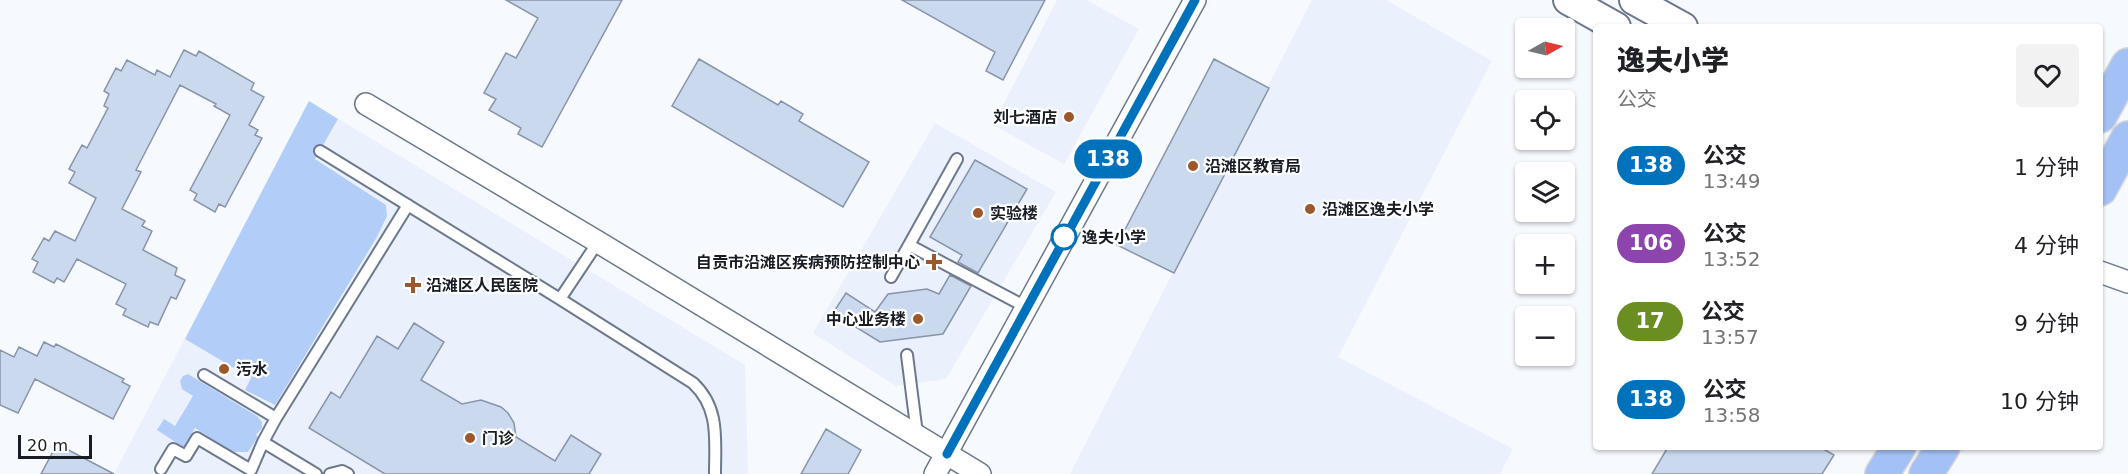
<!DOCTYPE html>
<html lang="zh">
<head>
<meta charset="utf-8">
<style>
	:root { --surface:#fff; --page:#f2f2f2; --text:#202124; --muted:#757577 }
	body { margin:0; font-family:"DejaVu Sans","Noto Sans SC",sans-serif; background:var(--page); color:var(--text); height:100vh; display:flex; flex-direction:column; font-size:22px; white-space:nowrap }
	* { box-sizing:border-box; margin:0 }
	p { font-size:20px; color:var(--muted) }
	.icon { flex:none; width:33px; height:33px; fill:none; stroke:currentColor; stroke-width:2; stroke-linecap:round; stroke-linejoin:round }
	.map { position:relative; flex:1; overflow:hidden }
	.drawer { position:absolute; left:1593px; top:24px; width:510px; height:426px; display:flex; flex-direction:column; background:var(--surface); border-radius:6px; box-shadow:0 2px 4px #0004 }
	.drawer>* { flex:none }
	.badge { padding:0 12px; border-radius:20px; font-size:21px; line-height:39px }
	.needle { width:39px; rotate:82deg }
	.tools { position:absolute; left:1515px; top:18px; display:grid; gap:12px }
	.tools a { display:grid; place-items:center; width:60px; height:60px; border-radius:6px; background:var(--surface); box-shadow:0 2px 4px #0004; font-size:30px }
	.scale { position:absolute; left:18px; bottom:15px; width:74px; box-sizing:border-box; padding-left:6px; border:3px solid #181d25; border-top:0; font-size:16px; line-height:21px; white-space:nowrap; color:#181d25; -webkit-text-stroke:4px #fff; paint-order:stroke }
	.map>.badge { position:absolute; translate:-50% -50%; box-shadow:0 0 0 3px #fff }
	.round { display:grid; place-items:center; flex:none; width:63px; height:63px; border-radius:6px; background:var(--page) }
	.head { display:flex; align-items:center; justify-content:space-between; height:102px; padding:0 24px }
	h1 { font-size:28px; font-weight:800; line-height:45px }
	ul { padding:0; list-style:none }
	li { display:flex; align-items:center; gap:18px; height:78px; padding:0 24px }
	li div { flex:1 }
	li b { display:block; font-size:22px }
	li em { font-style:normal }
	li .badge { min-width:66px; font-weight:700; text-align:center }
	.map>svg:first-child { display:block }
	.built { fill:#eaf1fd }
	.green { fill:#b3cdf9 }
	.building { fill:#cbd9ef; stroke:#8894a9; stroke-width:1.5 }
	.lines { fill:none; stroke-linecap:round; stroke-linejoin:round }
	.lane-casing { stroke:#6c788d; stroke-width:14 }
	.street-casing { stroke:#6c788d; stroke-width:24 }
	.secondary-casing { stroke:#6c788d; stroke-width:32 }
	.primary-casing { stroke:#d5d6d8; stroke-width:36 }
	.lane { stroke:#fff; stroke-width:10 }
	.street { stroke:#fff; stroke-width:21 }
	.secondary { stroke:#fff; stroke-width:28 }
	.primary { stroke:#a4c1f5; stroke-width:33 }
	.line-casing { stroke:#fff; stroke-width:14 }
	.line { stroke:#0072bc; stroke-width:9 }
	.poi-dot { fill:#9c572b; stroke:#fff; stroke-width:2 }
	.stop-dot { fill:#fff; stroke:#0072bc; stroke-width:3 }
	.labels { text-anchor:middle; stroke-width:4.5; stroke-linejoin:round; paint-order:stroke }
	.poi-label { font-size:16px; font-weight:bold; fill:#181d25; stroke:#fff; text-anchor:start }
	.stop-label { font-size:16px; font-weight:bold; fill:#181d25; stroke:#fff; text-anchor:start }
</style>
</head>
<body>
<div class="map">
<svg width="2128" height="474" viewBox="0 0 2128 474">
	<rect width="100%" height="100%" fill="#f6f9fd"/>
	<path class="built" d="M 1057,0 L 1086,0 L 1139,29 L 1064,164 L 993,125 Z
		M 1312,0 L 1386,0 L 1492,61 L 1338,357 L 1513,449 L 1500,474 L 1070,474 Z
		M 309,101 L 745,365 L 748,474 L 114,474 Z
		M 935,123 L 1056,192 L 946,379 L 896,386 L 813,333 Z"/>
	<path class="green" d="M 309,101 L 338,119 L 315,159 L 386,205 L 387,216 L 377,237 L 275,405 L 245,390 L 251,378 L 185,339 Z
		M 188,374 L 257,416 L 262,422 L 262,428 L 256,435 L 258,437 L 248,452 L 233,452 L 195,428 L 183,447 L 157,430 L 164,419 L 175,426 L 193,396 L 182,389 L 180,381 L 183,376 Z"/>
	<path class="building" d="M 506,0 L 622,0 L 542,147 L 518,134 L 521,128 L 489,110 L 496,99 L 484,93 L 506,53 L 516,58 L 538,18 Z
		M 902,0 L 1045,0 L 1003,80 L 986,71 L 995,52 Z
		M 184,50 L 196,56 L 199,51 L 254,83 L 251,90 L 264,97 L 249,125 L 258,130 L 255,135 L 262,138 L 225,207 L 219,204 L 215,212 L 194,200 L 197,194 L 190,190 L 230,115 L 214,106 L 216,104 L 180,85 L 136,170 L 141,172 L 122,209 L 145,221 L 142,226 L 152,231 L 143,250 L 177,268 L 175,275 L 185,280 L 176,299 L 171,297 L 158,325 L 150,322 L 148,327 L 123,315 L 126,309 L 116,304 L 126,284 L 77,259 L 64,282 L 57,278 L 54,283 L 33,272 L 38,262 L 32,259 L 44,238 L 49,241 L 55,231 L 75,241 L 96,198 L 69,183 L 75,172 L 69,169 L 82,145 L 87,148 L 108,108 L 104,106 L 109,94 L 104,91 L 116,68 L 121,71 L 127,60 L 155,75 L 157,70 L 170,77 Z
		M 699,59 L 778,105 L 781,101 L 803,114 L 799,121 L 869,162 L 843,207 L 672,106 Z
		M 1214,59 L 1269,88 L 1174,273 L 1117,245 Z
		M 975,160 L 1027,189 L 978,273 L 958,262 L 962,255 L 930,237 Z
		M 950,275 L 971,286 L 943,334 L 880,342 L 833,313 L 846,293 L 875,312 L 888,294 L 927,289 L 939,294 Z
		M 414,323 L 444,342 L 421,380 L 462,404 L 481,400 L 501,407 L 508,413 L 514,423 L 516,437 L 555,461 L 571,435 L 601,454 L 589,474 L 385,474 L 309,428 L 331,392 L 340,398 L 377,336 L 398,349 Z
		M 44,342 L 54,347 L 56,344 L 124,379 L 122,382 L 130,386 L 113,419 L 35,379 L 18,413 L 0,405 L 0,350 L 14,357 L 19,347 L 37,356 Z
		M 826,429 L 861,450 L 848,474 L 801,474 Z
		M 57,444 L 114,474 L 41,474 Z
		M 1668,447 L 1820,447 L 1834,455 L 1822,474 L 1652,474 Z"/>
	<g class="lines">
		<defs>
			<path id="lane" d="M 320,151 L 560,299
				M 957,159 L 909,245 L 1026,307
				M 598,242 L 560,299 L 693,383 C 720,408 715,440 715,474
				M 891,277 L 909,245
				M 907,355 L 917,434
				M 204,375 L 276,418
				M 263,442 L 316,474
				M 161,469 L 173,449 L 186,456 L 197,438 L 251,470 L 263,442 L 276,418 L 408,205
				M 330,474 L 342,471 L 348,474"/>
			<path id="street" d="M 366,104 L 598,242 L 980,474
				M 2100,272 L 2128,282
				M 935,474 L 1195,0"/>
			<path id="secondary" d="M 1568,0 L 1616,27
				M 1634,0 L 1683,27"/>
			<path id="primary" d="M 2100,116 L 2128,65
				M 2100,189 L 2128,138
				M 1882,474 L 1899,447
				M 1926,474 L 1943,447"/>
		</defs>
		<use href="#lane" class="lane-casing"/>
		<use href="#street" class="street-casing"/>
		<use href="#secondary" class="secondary-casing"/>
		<use href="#primary" class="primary-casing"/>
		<use href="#lane" class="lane"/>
		<use href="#street" class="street"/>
		<use href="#secondary" class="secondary"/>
		<use href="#primary" class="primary"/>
	</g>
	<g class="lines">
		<defs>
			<path id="line" d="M 947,454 L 1195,0"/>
		</defs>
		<use href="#line" class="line-casing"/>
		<use href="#line" class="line"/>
	</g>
	<g class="poi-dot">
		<circle cx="1069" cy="117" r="6"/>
		<circle cx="1193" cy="166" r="6"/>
		<circle cx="1310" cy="209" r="6"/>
		<circle cx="978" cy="213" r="6"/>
		<path d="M931 253h6v6h6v6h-6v6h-6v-6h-6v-6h6z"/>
		<path d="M410 276h6v6h6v6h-6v6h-6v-6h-6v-6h6z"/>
		<circle cx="918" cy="319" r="6"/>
		<circle cx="224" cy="369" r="6"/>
		<circle cx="470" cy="438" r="6"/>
	</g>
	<circle class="stop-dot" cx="1064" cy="237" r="12"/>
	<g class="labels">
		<g class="poi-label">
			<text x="1057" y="123" text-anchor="end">刘七酒店</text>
			<text x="1205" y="172">沿滩区教育局</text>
			<text x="1322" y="215">沿滩区逸夫小学</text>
			<text x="990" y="219">实验楼</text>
			<text x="920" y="268" text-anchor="end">自贡市沿滩区疾病预防控制中心</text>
			<text x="426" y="291">沿滩区人民医院</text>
			<text x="906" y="325" text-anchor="end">中心业务楼</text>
			<text x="236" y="375">污水</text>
			<text x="482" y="444">门诊</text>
		</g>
		<g class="stop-label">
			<text x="1082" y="243">逸夫小学</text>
		</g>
	</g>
</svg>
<div class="tools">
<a><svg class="needle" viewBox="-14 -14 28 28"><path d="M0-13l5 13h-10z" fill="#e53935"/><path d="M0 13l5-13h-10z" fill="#757577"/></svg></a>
<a><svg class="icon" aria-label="locate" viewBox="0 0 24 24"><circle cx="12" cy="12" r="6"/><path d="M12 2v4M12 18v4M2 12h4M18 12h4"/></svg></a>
<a><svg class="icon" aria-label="layers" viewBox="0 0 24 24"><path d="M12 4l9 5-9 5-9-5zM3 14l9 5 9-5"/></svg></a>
<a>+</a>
<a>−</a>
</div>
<div class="scale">20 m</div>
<b class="badge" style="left:1108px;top:159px;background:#0072bc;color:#fff">138</b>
<section class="drawer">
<div class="head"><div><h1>逸夫小学</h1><p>公交</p></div><a class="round"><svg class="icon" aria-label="heart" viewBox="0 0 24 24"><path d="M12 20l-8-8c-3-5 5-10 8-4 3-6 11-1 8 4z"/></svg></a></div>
<ul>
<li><span class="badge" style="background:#0072bc;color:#fff">138</span><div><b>公交</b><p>13:49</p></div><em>1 分钟</em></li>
<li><span class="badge" style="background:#8e44ad;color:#fff">106</span><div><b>公交</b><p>13:52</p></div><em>4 分钟</em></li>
<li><span class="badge" style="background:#6b8e23;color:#fff">17</span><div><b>公交</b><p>13:57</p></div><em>9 分钟</em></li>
<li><span class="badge" style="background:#0072bc;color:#fff">138</span><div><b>公交</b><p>13:58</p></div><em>10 分钟</em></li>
</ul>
</section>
</div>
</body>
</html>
